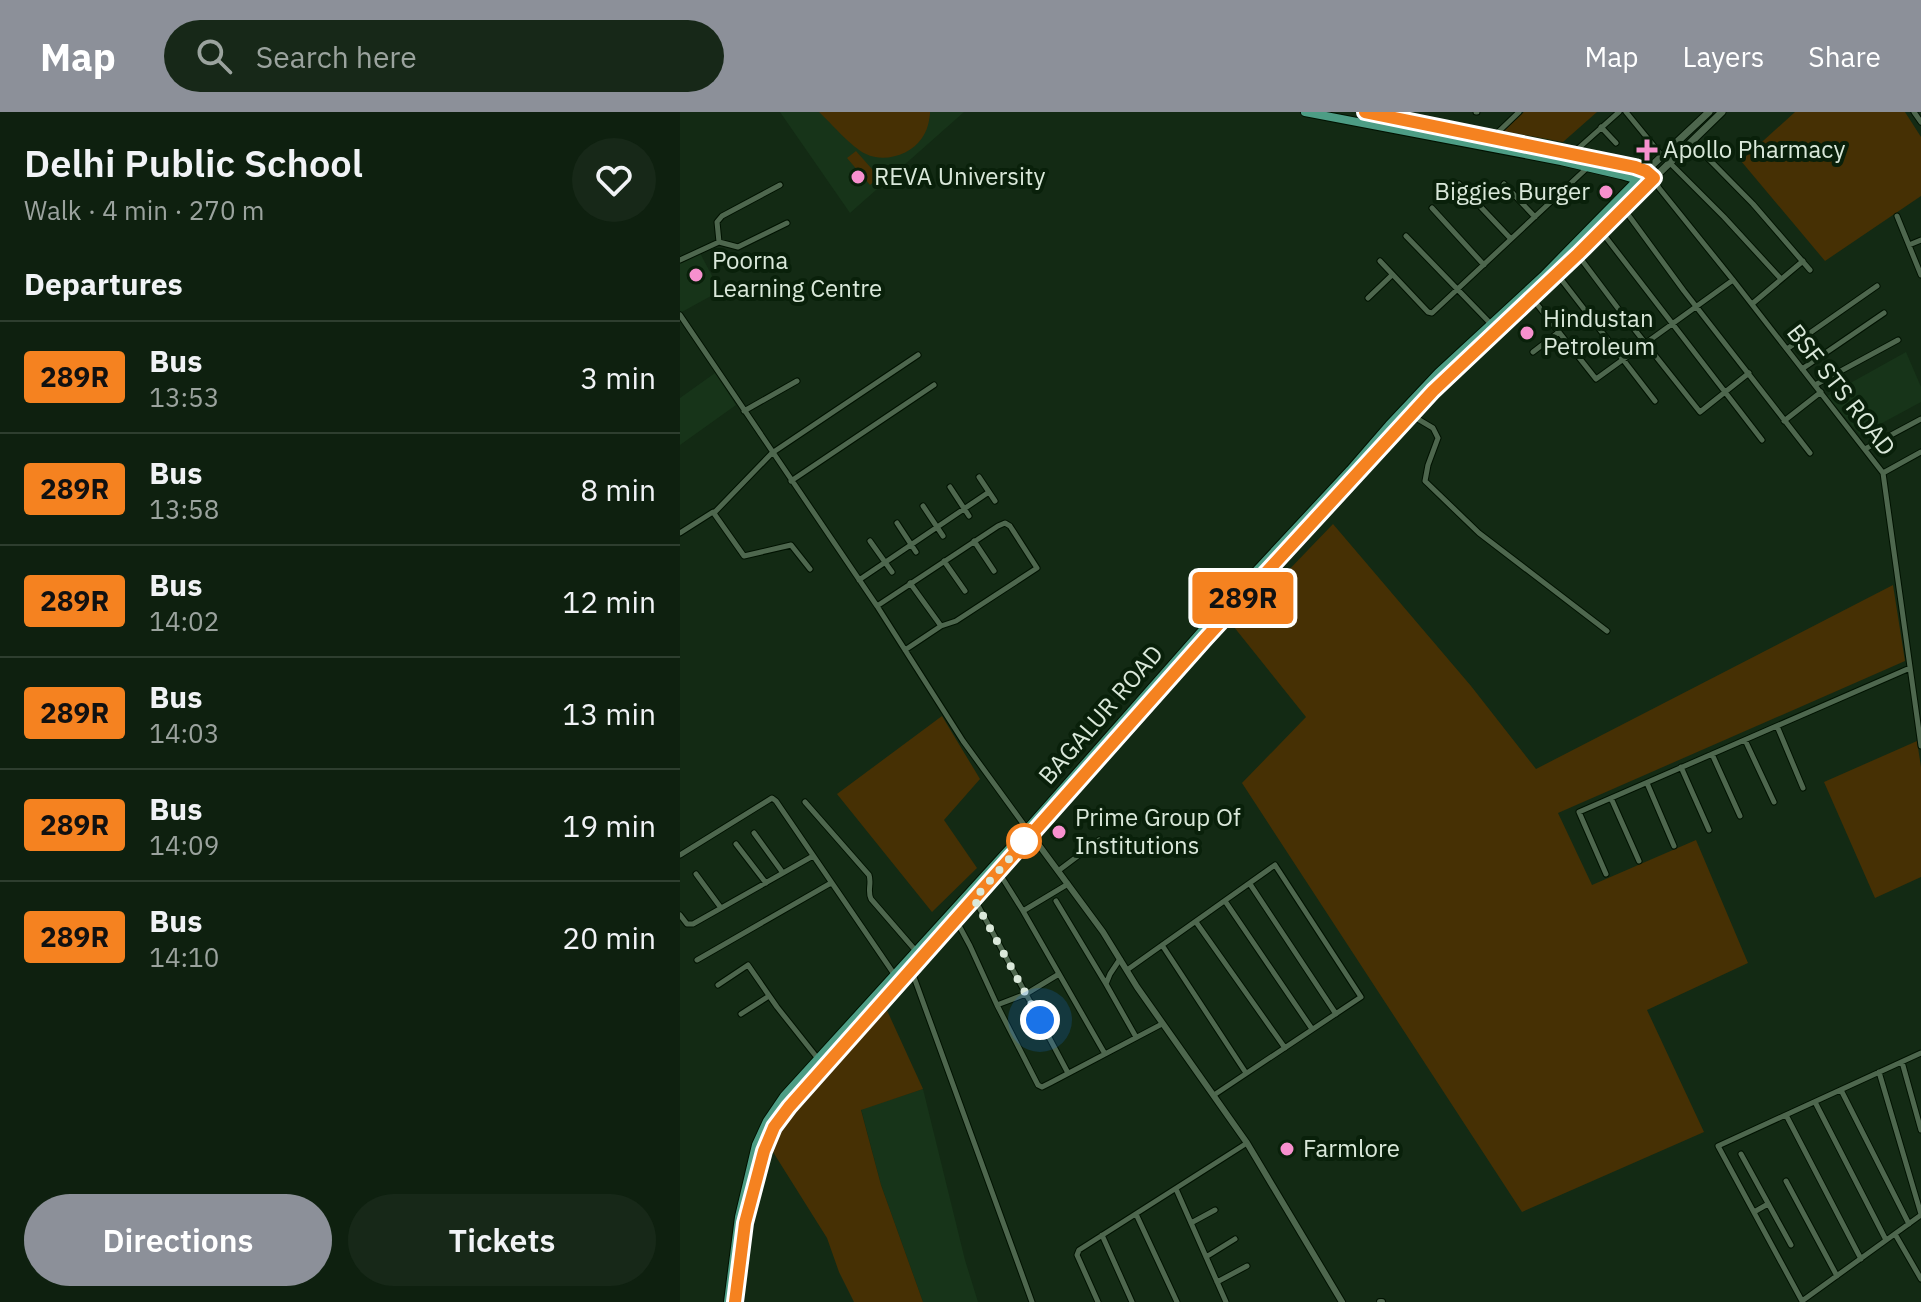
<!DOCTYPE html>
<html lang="en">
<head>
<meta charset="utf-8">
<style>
	:root { --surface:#0e200f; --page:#172818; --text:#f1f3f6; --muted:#9ba39e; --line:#2e3e2f; --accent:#8c9099 }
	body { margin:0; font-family:"IBM Plex Sans",sans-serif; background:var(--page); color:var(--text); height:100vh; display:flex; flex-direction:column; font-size:30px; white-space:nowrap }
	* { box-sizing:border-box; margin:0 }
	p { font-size:26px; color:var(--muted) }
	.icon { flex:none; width:44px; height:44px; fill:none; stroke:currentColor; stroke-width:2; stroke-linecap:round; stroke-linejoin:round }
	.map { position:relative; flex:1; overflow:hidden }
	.sheet { display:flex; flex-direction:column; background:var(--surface); width:680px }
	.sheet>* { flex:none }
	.badge { padding:0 16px; border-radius:6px; font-size:28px; line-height:52px }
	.you { position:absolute; width:40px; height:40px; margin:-20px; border:6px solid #fff; border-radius:50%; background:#1a73e8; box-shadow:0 0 0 12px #1a73e833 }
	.map>.badge { position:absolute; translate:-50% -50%; box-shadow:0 0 0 4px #fff }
	h2 { padding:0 24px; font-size:30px; line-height:72px }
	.round { display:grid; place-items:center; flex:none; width:84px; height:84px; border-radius:42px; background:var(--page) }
	.head { display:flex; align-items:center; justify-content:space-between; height:136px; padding:0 24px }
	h1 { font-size:38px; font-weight:600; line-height:60px }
	.primary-button { display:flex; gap:16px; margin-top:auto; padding:16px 24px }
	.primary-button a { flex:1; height:92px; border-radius:48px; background:var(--accent); color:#fff; font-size:32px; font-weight:600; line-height:92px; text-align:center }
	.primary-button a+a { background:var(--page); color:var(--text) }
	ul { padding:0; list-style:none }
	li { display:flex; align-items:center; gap:24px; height:112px; padding:0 24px; border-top:2px solid var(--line) }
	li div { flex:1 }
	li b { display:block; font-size:30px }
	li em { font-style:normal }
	li .badge { min-width:88px; font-weight:700; text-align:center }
	header { display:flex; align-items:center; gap:48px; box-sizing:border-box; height:112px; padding:0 40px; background:var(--accent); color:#fff }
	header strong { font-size:38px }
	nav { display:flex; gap:44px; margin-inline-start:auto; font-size:28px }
	.search { width:560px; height:72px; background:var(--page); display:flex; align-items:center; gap:20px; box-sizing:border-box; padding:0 28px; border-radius:44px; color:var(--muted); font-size:30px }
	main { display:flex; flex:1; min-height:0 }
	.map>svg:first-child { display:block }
	.built { fill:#173419 }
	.green { fill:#463004 }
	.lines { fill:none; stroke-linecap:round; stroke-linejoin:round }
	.minor-casing { stroke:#001201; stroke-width:7 }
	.tertiary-casing { stroke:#001201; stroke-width:8 }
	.secondary-casing { stroke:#001201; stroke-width:9 }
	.primary-casing { stroke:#001201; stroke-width:10 }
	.minor { stroke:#4e674e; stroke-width:5 }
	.tertiary { stroke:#4e674e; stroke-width:6 }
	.secondary { stroke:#4e674e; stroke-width:7 }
	.primary { stroke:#4d9d85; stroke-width:8 }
	.line-casing { stroke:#fff; stroke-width:18 }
	.line { stroke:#f58220; stroke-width:12 }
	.walk { stroke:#dae8da; stroke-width:8; stroke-dasharray:0 14.4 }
	.poi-dot { fill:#f790ce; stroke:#09200a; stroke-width:3 }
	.stop-dot { fill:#fff; stroke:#f58220; stroke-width:4 }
	.labels { text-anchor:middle; stroke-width:8; stroke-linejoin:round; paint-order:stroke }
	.poi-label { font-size:24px; fill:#dae8da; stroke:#09200a; text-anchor:start }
	.street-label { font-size:24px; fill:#dae8da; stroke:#09200a }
</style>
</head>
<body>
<header>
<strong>Map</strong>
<div class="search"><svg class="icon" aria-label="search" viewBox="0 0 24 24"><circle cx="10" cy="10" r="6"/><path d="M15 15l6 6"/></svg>Search here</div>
<nav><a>Map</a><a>Layers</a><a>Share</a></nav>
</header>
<main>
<section class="sheet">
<div class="head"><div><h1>Delhi Public School</h1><p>Walk · 4 min · 270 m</p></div><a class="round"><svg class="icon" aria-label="heart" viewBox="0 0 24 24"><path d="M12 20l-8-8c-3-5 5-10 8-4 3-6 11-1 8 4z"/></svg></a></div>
<h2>Departures</h2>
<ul>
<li><span class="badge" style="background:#f58220;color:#111">289R</span><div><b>Bus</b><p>13:53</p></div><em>3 min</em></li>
<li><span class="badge" style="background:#f58220;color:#111">289R</span><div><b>Bus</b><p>13:58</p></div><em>8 min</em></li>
<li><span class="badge" style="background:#f58220;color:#111">289R</span><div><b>Bus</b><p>14:02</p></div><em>12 min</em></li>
<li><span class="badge" style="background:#f58220;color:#111">289R</span><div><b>Bus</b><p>14:03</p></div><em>13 min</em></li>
<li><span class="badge" style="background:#f58220;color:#111">289R</span><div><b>Bus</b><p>14:09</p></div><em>19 min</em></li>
<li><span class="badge" style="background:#f58220;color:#111">289R</span><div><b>Bus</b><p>14:10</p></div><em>20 min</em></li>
</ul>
<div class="primary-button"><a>Directions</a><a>Tickets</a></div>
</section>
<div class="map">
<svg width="1241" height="1190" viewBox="0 0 1241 1190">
	<rect width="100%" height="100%" fill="#132a14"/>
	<path class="built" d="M 100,0 L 284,0 L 170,101 Z
		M 19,139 L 40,179 L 0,201 L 0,148 Z
		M 1226,240 L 1241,275 L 1241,290 L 1180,323 L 1147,284 Z
		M 35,261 L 56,293 L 0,333 L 0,286 Z
		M 243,977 L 285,1148 L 298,1190 L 243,1190 L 201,1073 L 181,997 Z"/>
	<path class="green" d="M 139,0 L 250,0 L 250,2 C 249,11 247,19 242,26 C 231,43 204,51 186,42 C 172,36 151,11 139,0 Z
		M 844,0 L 917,0 L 883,30 L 823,19 Z
		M 1115,0 L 1225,0 L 1241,25 L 1241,84 L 1145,149 L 1061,49 Z
		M 176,39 L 199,65 L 190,73 L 167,46 Z
		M 653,412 L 791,574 L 856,657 L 1213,473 L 1225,549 L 878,701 L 912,773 L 1016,728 L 1068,851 L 967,898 L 1024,1020 L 842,1100 L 562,671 L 626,605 L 554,515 Z
		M 262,604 L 300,667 L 264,708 L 297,756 L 252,800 L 157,682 Z
		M 1237,629 L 1241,655 L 1241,765 L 1195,786 L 1144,670 Z
		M 205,894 L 243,977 L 181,998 L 201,1073 L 243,1190 L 174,1190 L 159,1160 L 147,1126 L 93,1040 L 105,1008 Z"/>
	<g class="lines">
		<defs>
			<path id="minor" d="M 796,0 L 797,0
				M 946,0 L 982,44
				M 1234,0 L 1241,10
				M 921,15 L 936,31
				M 812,26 L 839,0
				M 1012,30 L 1073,92 L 1130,158
				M 892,42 L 939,0
				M 990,51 L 1044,105 L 1101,167
				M 974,66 L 979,76 L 1053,168 L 1203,361 L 1241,634
				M 779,72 L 831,127
				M 824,72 L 855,105
				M 752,96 L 804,153
				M 944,97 L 1004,179 L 1130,341
				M 1217,104 L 1241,163
				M 921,119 L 1082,328
				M 726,124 L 811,212
				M 39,130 L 37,110 L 42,104 L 100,73
				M 1229,133 L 1241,128
				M 898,143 L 943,203 L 1020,300 L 1069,261
				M 0,148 L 39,130 L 58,135 L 107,111
				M 700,149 L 748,200 L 752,201 L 907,56
				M 877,162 L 975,289
				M 688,186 L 712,163
				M 852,186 L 916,267 L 1053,168
				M 1072,192 L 1123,149
				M 0,203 L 197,494 L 283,629 L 347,717
				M 1107,237 L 1197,174
				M 853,240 L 879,220
				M 1122,257 L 1204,201
				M 1135,273 L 1218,228
				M 64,299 L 117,269
				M 731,303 L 753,316 L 758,326 L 748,353 L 745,369 L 799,421 L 927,519
				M 1104,309 L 1141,280
				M 1185,337 L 1241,307
				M 1203,361 L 1241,340
				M 299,365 L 315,389
				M 111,369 L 254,273
				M 270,375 L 289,404
				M 243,394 L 263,424
				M 34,401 L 92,341 L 238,243
				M 217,411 L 236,440
				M 0,421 L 33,400 L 64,444 L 111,433 L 130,457
				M 190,429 L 212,460
				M 294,429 L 314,459
				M 264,449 L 285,479
				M 179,468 L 309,380
				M 230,471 L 261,514
				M 197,494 L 318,414 L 325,411 L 330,414 L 357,456 L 276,509 L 261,514 L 225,538
				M 1097,614 L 1123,676
				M 1065,628 L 1094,690
				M 1032,642 L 1060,704
				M 1001,655 L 1029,718
				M 967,671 L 994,734
				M 931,686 L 959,749
				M 125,690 L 189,763 C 192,771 187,779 191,787 L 236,839
				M 74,721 L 103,761
				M 56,732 L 86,771
				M 0,743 L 92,686 L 96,689 L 214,862
				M 318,759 L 343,799
				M 378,759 L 419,728
				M 16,762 L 41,796
				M 926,762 L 899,700 L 1230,556
				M 388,772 L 343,799 L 425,942
				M 570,772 L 656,902
				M 295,788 L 346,882 L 317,893
				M 376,789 L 426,872
				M 545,789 L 632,917
				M 0,803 L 7,812 L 13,812 L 133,744
				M 276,808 L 290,834 L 317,893 L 358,973 L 362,975 L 370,971 L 482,912
				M 516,810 L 605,936
				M 482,833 L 566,961
				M 440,847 L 430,862 L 426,872 L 456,925
				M 17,848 L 151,771
				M 225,851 L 231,857 L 352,1190
				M 447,858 L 595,753 L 681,885 L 534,983
				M 379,862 L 346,882 L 388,961
				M 38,873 L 68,853 L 97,895 L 139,948
				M 61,902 L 89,884
				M 1241,941 L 1038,1034 L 1122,1189 L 1241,1103
				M 1222,950 L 1241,1018
				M 1199,960 L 1241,1102
				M 1161,978 L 1229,1112
				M 1135,990 L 1206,1128
				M 1106,1003 L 1181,1147
				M 1061,1042 L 1111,1133
				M 1106,1069 L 1157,1164
				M 496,1077 L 546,1190
				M 1074,1100 L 1088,1092
				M 456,1102 L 497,1190
				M 511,1111 L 535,1098
				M 1215,1122 L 1241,1167
				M 422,1123 L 452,1190
				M 526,1145 L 555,1127
				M 537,1170 L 567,1154
				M 418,1190 L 397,1143 L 399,1138 L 567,1031"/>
			<path id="tertiary" d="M 350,721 L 423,820 L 457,875 L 567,1031 L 662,1190
				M 700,1190 L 702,1190"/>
			<path id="secondary" d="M 966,59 L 1029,0
				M 974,66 L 1042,0"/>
			<path id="primary" d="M 625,0 L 881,49 L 941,63 L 958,68 L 961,70
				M 48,1190 L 59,1105 L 76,1033 L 87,1009 L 104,984 L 347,717 L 549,488 L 670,358 L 709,313 L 758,261 L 863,164 L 966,59
				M 55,1190 L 65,1111 L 84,1039 L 94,1015 L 109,995 L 525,527 L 753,279 L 898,142 L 974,66 L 966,59 L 955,55 L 684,0"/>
		</defs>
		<use href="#minor" class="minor-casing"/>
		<use href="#tertiary" class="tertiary-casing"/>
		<use href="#secondary" class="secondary-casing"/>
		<use href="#primary" class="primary-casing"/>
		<use href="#minor" class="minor"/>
		<use href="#tertiary" class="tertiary"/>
		<use href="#secondary" class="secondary"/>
		<use href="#primary" class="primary"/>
	</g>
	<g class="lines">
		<defs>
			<path id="line" d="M 55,1190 L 65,1111 L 84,1039 L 94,1015 L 109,995 L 525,527 L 753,279 L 898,142 L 974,66 L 966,59 L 955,55 L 685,0"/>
		</defs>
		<use href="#line" class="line-casing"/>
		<use href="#line" class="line"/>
		<path class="walk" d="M 344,729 L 339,725 L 347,717 L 351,722 L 294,787 L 360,908"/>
	</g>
	<g class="poi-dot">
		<path d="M963 26h8v8h8v8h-8v8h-8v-8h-8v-8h8z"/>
		<circle cx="178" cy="65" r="8"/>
		<circle cx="926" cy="80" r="8"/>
		<circle cx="16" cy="163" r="8"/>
		<circle cx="847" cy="221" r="8"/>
		<circle cx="379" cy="720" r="8"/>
		<circle cx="607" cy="1037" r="8"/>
	</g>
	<circle class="stop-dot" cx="344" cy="729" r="16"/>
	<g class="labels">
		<g class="poi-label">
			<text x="983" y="46">Apollo Pharmacy</text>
			<text x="194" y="73">REVA University</text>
			<text x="910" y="88" text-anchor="end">Biggies Burger</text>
			<text x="32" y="157">Poorna<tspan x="32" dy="28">Learning Centre</tspan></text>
			<text x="863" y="215">Hindustan<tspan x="863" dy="28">Petroleum</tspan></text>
			<text x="395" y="714">Prime Group Of<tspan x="395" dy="28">Institutions</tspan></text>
			<text x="623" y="1045">Farmlore</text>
		</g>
		<g class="street-label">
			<text transform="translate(1161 278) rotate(52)" y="8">BSF STS ROAD</text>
			<text transform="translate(421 603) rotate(-49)" y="8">BAGALUR ROAD</text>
		</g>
	</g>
</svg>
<div class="you" style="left:360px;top:908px"></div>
<b class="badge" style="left:563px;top:486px;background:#f58220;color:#111">289R</b>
</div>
</main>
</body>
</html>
